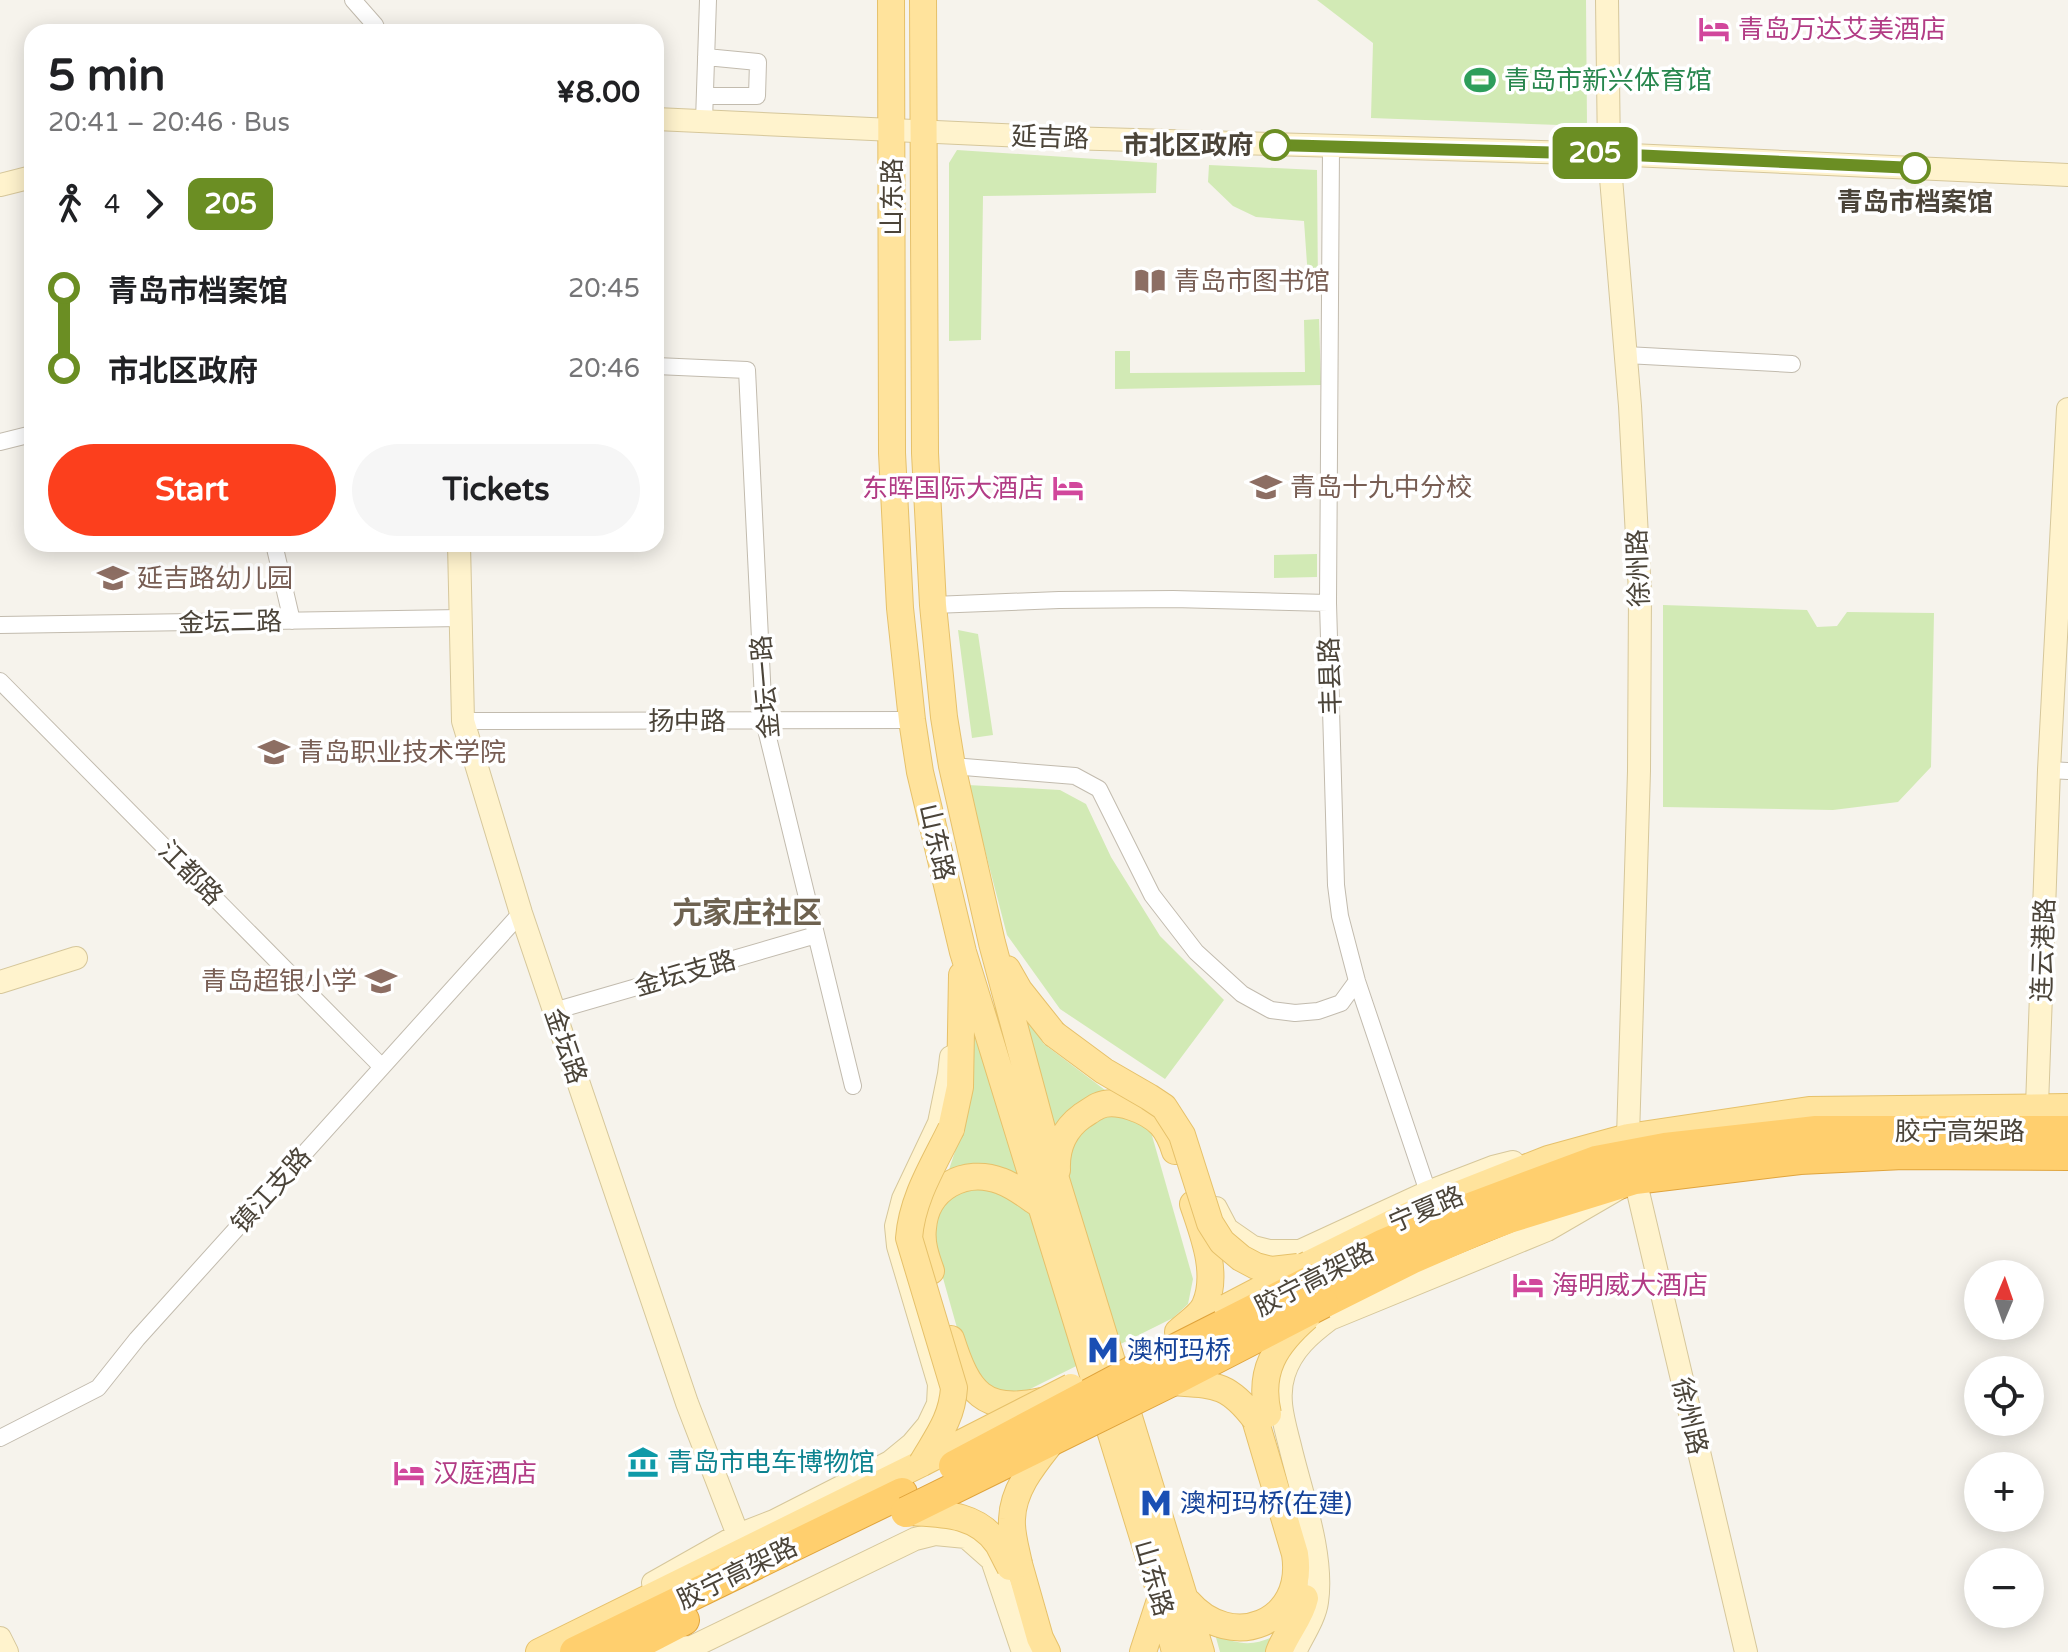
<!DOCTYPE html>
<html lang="en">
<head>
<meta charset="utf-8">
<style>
	:root { --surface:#fff; --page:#f6f6f6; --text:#202124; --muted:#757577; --accent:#fc3f1d }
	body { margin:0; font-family:"Varela Round","Noto Sans SC",sans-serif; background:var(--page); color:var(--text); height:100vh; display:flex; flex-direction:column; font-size:30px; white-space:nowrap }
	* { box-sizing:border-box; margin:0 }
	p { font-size:26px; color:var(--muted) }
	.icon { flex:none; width:44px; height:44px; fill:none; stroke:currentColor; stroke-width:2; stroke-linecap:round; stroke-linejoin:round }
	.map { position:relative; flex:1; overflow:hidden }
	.side { position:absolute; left:24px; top:24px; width:640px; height:528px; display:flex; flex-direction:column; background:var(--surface); border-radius:24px; box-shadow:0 4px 20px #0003 }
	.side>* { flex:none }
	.badge { padding:0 16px; border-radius:12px; font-size:28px; line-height:52px }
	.needle { width:52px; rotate:2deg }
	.fabs { position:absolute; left:1964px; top:1260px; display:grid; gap:16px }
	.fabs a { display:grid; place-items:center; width:80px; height:80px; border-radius:50%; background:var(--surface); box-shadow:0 4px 20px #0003; font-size:40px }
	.map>.badge { position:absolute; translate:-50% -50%; box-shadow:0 0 0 4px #fff }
	.legs { display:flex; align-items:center; gap:12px; height:88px; padding:0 24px; font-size:26px }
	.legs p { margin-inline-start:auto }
	.summary { display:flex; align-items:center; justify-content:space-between; height:136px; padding:0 24px }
	h1 { font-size:44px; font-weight:700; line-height:60px }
	.primary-button { display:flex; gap:16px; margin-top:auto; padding:16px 24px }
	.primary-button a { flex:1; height:92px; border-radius:48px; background:var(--accent); color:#fff; font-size:32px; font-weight:700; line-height:92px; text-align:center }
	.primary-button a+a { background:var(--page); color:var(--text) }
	ul { padding:0 24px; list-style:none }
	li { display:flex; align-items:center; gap:28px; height:80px; font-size:30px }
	li i { display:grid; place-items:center; width:12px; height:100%; margin:0 10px; background:currentColor }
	li i::after { content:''; width:20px; height:20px; margin:-10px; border:6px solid; border-radius:50%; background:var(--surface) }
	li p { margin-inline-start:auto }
	li:first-child i { background:linear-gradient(#0000 50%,currentColor 0) }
	li:last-child i { background:linear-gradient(currentColor 50%,#0000 0) }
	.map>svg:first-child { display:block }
	.green { fill:#d2eab5 }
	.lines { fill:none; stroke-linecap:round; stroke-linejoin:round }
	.street-casing { stroke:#c2bbae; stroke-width:18 }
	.secondary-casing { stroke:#d6c79b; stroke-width:24 }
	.primary-casing { stroke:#e6c16a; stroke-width:28 }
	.highway-casing { stroke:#e0a43c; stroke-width:32 }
	.street { stroke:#fff; stroke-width:16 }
	.secondary { stroke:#fff3cd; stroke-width:22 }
	.primary { stroke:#ffe39c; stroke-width:26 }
	.highway { stroke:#ffcf6e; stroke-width:30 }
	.primary-bridge-casing { stroke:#e6c16a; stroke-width:28; stroke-linecap:butt }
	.highway-bridge-casing { stroke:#e0a43c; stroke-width:32; stroke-linecap:butt }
	.primary-bridge { stroke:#ffe39c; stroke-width:26 }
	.highway-bridge { stroke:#ffcf6e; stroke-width:30 }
	.line-1-casing { stroke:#fff; stroke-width:18 }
	.line-1 { stroke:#6b8e23; stroke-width:12 }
	.stop-1-dot { fill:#fff; stroke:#6b8e23; stroke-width:4 }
	.labels { text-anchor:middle; stroke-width:7; stroke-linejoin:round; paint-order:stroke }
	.hotel-label { font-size:26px; fill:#b23c85; stroke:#fff; text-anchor:start }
	.leisure-label { font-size:26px; fill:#27864d; stroke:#fff; text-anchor:start }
	.street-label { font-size:26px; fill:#4b4439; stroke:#fff }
	.stop-label { font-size:26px; font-weight:bold; fill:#4b4439; stroke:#fff; text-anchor:end }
	.education-label { font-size:26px; fill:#785e54; stroke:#fff; text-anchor:start }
	.transit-label { font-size:26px; fill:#164399; stroke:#fff; text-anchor:start }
	.culture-label { font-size:26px; fill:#0d838f; stroke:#fff; text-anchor:start }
	.quarter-label { font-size:30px; font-weight:bold; fill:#6e6250; stroke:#fff }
</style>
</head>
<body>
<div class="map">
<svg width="2068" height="1652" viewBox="0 0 2068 1652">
	<rect width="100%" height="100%" fill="#f6f3ec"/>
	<path class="green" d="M 1317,0 L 1586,0 L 1587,126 L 1371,118 L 1373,43 Z
		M 957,150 L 1157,163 L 1156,193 L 983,196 L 981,340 L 949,341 L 949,163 Z
		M 1209,165 L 1317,170 L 1318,291 L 1309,292 L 1304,221 L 1256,217 L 1233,206 L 1208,182 Z
		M 1319,319 L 1321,385 L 1115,389 L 1115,351 L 1130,351 L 1130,373 L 1305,372 L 1304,320 Z
		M 1317,554 L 1317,577 L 1274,578 L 1274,555 Z
		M 1663,605 L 1807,610 L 1817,627 L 1837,626 L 1847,612 L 1934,613 L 1931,767 L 1898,802 L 1833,810 L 1663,807 Z
		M 958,630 L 978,634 L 993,735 L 972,738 Z
		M 968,785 L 1060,790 L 1086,804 L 1111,857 L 1160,936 L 1224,1000 L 1165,1079 L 1060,1009 L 1007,935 Z
		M 1014,1001 L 1044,1044 L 1105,1090 L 1151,1132 L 1193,1279 L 1188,1304 L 1173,1318 L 1026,1391 L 1004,1395 L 984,1390 L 968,1367 L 932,1239 L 935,1212 L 969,1109 L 967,1018 Z
		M 1283,1632 L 1273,1652 L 1220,1652 L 1215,1634 C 1242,1647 1256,1646 1283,1632 Z"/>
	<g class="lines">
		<defs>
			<path id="street" d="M 353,0 L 375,25 L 378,32
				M 705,96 L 757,96 L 758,62 L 706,57
				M 704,121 L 708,0
				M 1331,147 L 1328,603 L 1336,885 L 1340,916 L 1357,981 L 1428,1192
				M 1626,355 L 1792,364
				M 656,366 L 747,370 L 764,721 L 853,1086
				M 0,442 L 32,434
				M 274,544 L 292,621
				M 933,605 L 1059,600 L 1173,599 L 1328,603
				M 0,625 L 461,618
				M 0,681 L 381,1066
				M 463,721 L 912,720
				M 952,766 L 1075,776 L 1099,789 L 1152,895 L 1196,952 L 1242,994 L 1271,1010 L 1295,1013 L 1318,1011 L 1341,1003 L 1357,981
				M 2049,770 L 2068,771
				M 554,1011 L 816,935
				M 0,1438 L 98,1388 L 137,1339 L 521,913"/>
			<path id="secondary" d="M 1607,0 L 1609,154 L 1630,406 L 1640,593 L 1639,771 L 1628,1137
				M 656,119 L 1066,138 L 1609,154 L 2068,175
				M 0,185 L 32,177
				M 459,544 L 463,721 L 521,913 L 687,1403 L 738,1535
				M 0,982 L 76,958
				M 2037,1106 L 2049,770 L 2068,409
				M 1216,1208 L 1227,1229 L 1253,1247 L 1269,1251 L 1300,1251 L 1428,1192 L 1493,1167 L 1513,1162
				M 653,1583 L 738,1535 L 774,1521 L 890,1462 L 912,1444 L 928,1425 L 938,1404 L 939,1384 L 898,1246 L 896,1226 L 903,1199 L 939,1123 L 949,1074 L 951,1057
				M 0,1638 L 7,1652
				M 633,1650 L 692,1647 L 915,1539 L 935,1534 L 966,1537 L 992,1560 L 1023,1652
				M 1295,1652 C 1302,1637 1315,1618 1317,1602 C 1324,1554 1301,1493 1290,1446 C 1284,1422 1276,1398 1284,1374 C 1292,1349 1310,1334 1330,1319 L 1547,1230 L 1635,1179 L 1746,1652"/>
			<path id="primary" d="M 891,0 L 892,453 L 900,608 L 912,720 L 920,772 L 963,952 L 1161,1596 L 1175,1652
				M 923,0 L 925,453 L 933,605 L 944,717 L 952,766 L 992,943 L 1052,1166 L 1201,1652
				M 1007,969 L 1019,990 L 1054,1034
				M 951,1129 L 960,1087 L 962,975
				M 1057,1170 C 1056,1148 1064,1129 1082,1116 C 1087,1113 1092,1109 1098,1106 C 1116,1098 1147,1110 1161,1124 C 1168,1132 1172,1141 1175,1151
				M 1309,1264 L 1398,1220 L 1444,1200 L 1548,1159 L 1628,1137 L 1809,1110 L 2068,1107
				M 931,1271 C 926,1257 921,1243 923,1228 C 926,1188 965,1167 1001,1181 C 1015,1186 1027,1196 1039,1204
				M 1178,1332 C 1186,1324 1201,1315 1205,1305 C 1219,1273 1203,1234 1193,1204
				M 951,1339 C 968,1392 983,1414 1042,1401
				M 1019,1564 L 1040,1638 L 1047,1652
				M 1188,1602 C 1231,1652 1306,1624 1295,1554 L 1255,1419
				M 539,1652 L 922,1463
				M 1143,1652 L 1160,1600
				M 1279,1652 C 1286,1633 1301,1617 1305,1598"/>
			<path id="highway" d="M 1314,1279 L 1384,1244 L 1454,1214 L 1596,1161 L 1665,1148 L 1816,1131 L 2068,1131
				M 1323,1303 L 1411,1259 L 1480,1229 L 1509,1218 L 1635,1179 L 1800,1159 L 1903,1154 L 2068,1155
				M 575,1652 L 902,1493
				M 622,1652 L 684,1620"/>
		</defs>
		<use href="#street" class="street-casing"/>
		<use href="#secondary" class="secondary-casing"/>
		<use href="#primary" class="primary-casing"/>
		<use href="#highway" class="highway-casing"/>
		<use href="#street" class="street"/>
		<use href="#secondary" class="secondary"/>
		<use href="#primary" class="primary"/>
		<use href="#highway" class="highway"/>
		<defs>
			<path id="primary-bridge" d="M 1054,1034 L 1104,1071 L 1149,1097 L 1164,1107 L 1182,1135 L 1210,1223 L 1222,1242 L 1241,1258 L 1256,1266 L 1271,1270 L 1298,1267
				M 1227,1307 L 1309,1264
				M 1170,1382 C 1213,1385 1227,1382 1255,1419
				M 1268,1414 C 1258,1371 1275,1345 1307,1317
				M 922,1463 L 1071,1387
				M 922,1463 C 937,1437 952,1419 954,1388 L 909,1238 C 912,1198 934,1164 951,1129
				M 906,1512 C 940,1514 976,1512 998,1544 C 1002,1551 1006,1560 1010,1567
				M 1019,1564 C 1016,1549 1011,1533 1012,1519 C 1013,1488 1035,1463 1053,1440"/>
			<path id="highway-bridge" d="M 954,1466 L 1148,1363 L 1314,1279
				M 906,1512 L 1170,1382 L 1323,1303"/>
		</defs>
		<use href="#primary-bridge" class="primary-bridge-casing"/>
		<use href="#highway-bridge" class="highway-bridge-casing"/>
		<use href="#primary-bridge" class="primary-bridge"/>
		<use href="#highway-bridge" class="highway-bridge"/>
	</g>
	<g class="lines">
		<defs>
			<path id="line-1" d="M 1275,145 L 1609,154 L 1915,168"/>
		</defs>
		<use href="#line-1" class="line-1-casing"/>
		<use href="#line-1" class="line-1"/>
	</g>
	<defs>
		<symbol id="hotel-bare" viewBox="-9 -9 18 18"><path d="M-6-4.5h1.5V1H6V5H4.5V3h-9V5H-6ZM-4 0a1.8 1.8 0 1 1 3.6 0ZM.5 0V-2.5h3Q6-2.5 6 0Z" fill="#d1479c" stroke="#fff" stroke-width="2.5" paint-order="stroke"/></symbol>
		<symbol id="stadium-bare" viewBox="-9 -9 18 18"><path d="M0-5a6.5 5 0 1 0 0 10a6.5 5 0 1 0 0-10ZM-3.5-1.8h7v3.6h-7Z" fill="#2e9e5b" stroke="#fff" stroke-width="2.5" paint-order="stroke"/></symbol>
		<symbol id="library-bare" viewBox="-9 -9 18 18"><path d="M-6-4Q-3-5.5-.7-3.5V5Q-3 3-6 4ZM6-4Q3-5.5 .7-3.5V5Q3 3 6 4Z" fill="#8d6e63" stroke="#fff" stroke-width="2.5" paint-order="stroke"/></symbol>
		<symbol id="school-bare" viewBox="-9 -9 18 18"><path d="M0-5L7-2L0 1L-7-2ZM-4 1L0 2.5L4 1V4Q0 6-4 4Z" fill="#8d6e63" stroke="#fff" stroke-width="2.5" paint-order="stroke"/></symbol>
		<symbol id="metro-bare" viewBox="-9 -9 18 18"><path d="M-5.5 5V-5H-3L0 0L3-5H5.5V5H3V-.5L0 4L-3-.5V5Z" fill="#1a4fb4" stroke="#fff" stroke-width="2.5" paint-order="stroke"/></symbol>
		<symbol id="museum-bare" viewBox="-9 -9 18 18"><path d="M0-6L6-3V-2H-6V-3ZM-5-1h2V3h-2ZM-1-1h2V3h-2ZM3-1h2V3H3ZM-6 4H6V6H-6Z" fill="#0f9aa8" stroke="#fff" stroke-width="2.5" paint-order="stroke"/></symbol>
	</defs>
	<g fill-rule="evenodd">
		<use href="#hotel-bare" x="1692" y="7" width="44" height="44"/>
		<use href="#stadium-bare" x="1458" y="58" width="44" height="44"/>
		<use href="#library-bare" x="1128" y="259" width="44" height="44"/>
		<use href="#school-bare" x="1244" y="465" width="44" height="44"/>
		<use href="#hotel-bare" x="1046" y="466" width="44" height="44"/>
		<use href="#school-bare" x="91" y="556" width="44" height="44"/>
		<use href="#school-bare" x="252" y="730" width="44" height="44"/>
		<use href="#school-bare" x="359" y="959" width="44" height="44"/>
		<use href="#hotel-bare" x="1506" y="1263" width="44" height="44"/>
		<use href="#metro-bare" x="1081" y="1328" width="44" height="44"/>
		<use href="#museum-bare" x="621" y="1440" width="44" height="44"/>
		<use href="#hotel-bare" x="387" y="1451" width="44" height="44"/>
		<use href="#metro-bare" x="1134" y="1481" width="44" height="44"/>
	</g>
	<g class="stop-1-dot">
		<circle cx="1275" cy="145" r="14"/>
		<circle cx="1915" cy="168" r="14"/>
	</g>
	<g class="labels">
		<g class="hotel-label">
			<text x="1738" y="38">青岛万达艾美酒店</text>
			<text x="1044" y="497" text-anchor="end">东晖国际大酒店</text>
			<text x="1552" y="1294">海明威大酒店</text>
			<text x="433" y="1482">汉庭酒店</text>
		</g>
		<g class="leisure-label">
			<text x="1504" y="89">青岛市新兴体育馆</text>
		</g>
		<g class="street-label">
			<text transform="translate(1050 137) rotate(2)" y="9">延吉路</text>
			<text transform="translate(892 197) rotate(-90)" y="9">山东路</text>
			<text transform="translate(1638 568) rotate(-92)" y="9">徐州路</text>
			<text transform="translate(230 622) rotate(-1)" y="9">金坛二路</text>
			<text transform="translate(1330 676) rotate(-92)" y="9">丰县路</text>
			<text transform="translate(765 687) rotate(-95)" y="9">金坛一路</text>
			<text x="687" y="730">扬中路</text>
			<text transform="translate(937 842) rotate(77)" y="9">山东路</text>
			<text transform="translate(191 873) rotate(45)" y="9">江都路</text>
			<text transform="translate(2043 950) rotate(-88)" y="9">连云港路</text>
			<text transform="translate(685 973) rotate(-16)" y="9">金坛支路</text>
			<text transform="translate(566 1046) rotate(71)" y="9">金坛路</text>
			<text x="1960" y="1140">胶宁高架路</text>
			<text transform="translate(271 1190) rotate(-48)" y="9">镇江支路</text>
			<text transform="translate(1426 1209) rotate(-23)" y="9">宁夏路</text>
			<text transform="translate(1314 1279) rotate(-27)" y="9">胶宁高架路</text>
			<text transform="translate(1690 1416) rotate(77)" y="9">徐州路</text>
			<text transform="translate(737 1573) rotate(-26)" y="9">胶宁高架路</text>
			<text transform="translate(1154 1578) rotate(74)" y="9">山东路</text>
		</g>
		<g class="stop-label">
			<text x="1253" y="154">市北区政府</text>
			<text x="1915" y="211" text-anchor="middle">青岛市档案馆</text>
		</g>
		<g class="education-label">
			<text x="1174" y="290">青岛市图书馆</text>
			<text x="1290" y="496">青岛十九中分校</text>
			<text x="137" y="587">延吉路幼儿园</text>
			<text x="298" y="761">青岛职业技术学院</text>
			<text x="357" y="990" text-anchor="end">青岛超银小学</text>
		</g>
		<g class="transit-label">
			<text x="1127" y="1359">澳柯玛桥</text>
			<text x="1180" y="1512">澳柯玛桥(在建)</text>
		</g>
		<g class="culture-label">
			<text x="667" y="1471">青岛市电车博物馆</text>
		</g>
		<g class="quarter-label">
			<text x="747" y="923">亢家庄社区</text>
		</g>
	</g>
</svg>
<div class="fabs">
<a><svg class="needle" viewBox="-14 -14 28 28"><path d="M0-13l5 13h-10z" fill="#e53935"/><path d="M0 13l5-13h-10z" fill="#757577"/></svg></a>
<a><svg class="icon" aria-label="locate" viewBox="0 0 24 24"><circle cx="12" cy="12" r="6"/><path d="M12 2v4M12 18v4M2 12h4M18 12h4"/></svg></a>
<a>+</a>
<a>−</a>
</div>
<b class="badge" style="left:1595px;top:153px;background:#6b8e23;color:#fff">205</b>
<section class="side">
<div class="summary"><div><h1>5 min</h1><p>20:41 – 20:46 · Bus</p></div><b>¥8.00</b></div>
<div class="legs"><svg class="icon" aria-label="walk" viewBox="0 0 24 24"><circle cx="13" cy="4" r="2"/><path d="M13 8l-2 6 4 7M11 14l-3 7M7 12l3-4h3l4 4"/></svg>4<svg class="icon" aria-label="forward" viewBox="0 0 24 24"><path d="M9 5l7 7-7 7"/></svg><b class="badge" style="background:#6b8e23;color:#fff">205</b></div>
<ul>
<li><i style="color:#6b8e23"></i><b>青岛市档案馆</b><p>20:45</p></li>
<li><i style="color:#6b8e23"></i><b>市北区政府</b><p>20:46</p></li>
</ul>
<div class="primary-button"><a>Start</a><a>Tickets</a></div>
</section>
</div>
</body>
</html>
